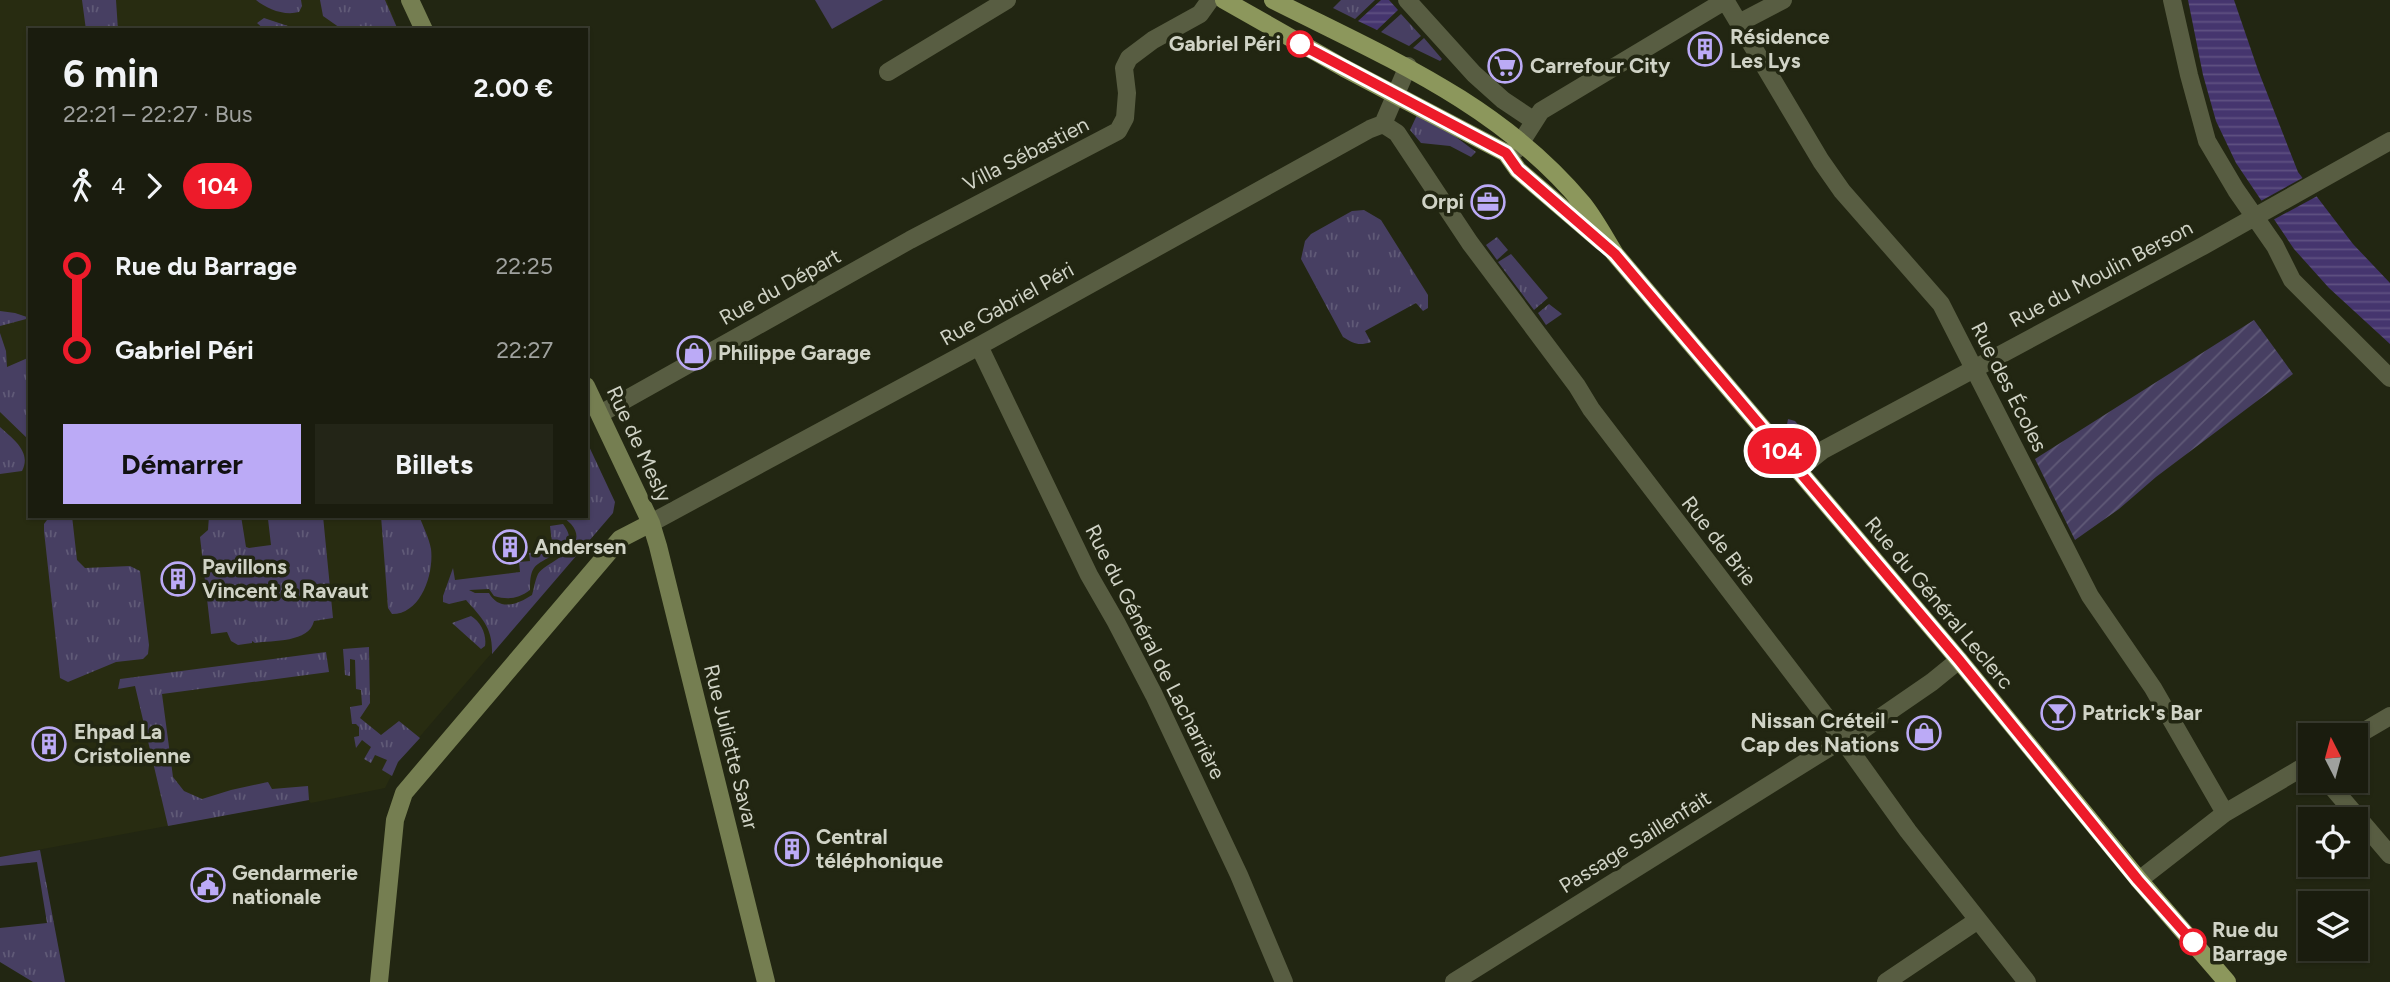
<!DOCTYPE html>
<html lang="fr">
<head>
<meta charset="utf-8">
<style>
	:root { --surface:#1a1c0e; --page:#232517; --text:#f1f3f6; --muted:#9fa19e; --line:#383a2e; --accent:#bbaaf6 }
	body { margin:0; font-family:Figtree,sans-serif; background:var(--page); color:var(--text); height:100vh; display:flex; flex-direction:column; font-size:26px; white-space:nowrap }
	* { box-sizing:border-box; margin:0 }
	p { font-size:23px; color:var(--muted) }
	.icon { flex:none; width:38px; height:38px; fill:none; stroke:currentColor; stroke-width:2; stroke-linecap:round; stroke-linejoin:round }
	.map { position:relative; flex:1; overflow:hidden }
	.drawer { position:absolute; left:28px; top:28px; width:560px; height:490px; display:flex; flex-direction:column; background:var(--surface); border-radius:0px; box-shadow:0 2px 5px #0004,0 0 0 2px var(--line) }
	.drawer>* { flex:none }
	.badge { padding:0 14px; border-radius:23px; font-size:24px; line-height:46px }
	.needle { width:46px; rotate:354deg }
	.buttons { position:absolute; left:2298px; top:723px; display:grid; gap:14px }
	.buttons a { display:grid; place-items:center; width:70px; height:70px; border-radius:0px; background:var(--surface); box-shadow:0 2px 5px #0004,0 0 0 2px var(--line); font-size:35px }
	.map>.badge { position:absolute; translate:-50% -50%; box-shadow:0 0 0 4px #fff }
	.legs { display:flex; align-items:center; gap:10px; height:77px; padding:0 35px; font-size:23px }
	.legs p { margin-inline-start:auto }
	.overview { display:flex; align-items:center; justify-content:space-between; height:119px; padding:0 35px }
	h1 { font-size:38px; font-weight:700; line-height:52px }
	.button { display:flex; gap:14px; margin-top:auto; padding:14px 35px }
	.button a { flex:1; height:80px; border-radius:0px; background:var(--accent); color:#111; font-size:28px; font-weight:700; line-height:80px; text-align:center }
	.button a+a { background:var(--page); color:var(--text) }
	ul { padding:0 35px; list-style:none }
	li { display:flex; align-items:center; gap:24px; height:84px; font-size:26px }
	li i { display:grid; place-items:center; width:10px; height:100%; margin:0 9px; background:currentColor }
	li i::after { content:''; width:18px; height:18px; margin:-9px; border:5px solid; border-radius:50%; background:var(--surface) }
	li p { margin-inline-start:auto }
	li:first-child i { background:linear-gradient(#0000 50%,currentColor 0) }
	li:last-child i { background:linear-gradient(currentColor 50%,#0000 0) }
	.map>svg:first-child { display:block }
	.built { fill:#282c11 }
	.grass { fill:url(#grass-tufts) }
	.garden { fill:url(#garden-furrows) }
	.pitch { fill:#473f62 }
	.water { fill:url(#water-rules) }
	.pier { fill:#222612 }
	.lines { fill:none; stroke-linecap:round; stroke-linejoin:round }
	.street { stroke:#585d42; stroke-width:18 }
	.secondary { stroke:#757e51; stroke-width:18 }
	.primary { stroke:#8c975c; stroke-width:18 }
	.line-1-casing { stroke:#fff; stroke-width:16 }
	.line-1 { stroke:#ed1b2a; stroke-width:10 }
	.stop-1-dot { fill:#fff; stroke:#ed1b2a; stroke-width:3.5 }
	.labels { text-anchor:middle; stroke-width:7; stroke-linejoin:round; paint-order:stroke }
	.poi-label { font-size:21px; font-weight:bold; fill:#d0d3c6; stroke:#222612; text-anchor:start }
	.stop-label { font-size:21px; font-weight:bold; fill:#d0d3c6; stroke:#222612; text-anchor:end }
	.street-label { font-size:21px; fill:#d0d3c6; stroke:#222612 }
</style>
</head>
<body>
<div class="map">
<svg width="2390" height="982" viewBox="0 0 2390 982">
	<defs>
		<pattern id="grass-tufts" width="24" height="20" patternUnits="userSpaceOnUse" patternTransform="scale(1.75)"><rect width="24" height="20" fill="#473f62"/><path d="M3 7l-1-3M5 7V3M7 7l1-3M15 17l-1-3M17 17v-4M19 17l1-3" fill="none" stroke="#605a77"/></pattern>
		<pattern id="garden-furrows" width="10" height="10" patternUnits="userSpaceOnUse" patternTransform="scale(1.75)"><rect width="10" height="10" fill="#473f62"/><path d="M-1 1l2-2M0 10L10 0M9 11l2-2" fill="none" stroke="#605a77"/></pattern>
		<pattern id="water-rules" width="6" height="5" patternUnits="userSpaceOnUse" patternTransform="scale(1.75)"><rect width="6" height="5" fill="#45356e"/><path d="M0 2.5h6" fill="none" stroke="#5f5181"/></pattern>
	</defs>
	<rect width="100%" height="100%" fill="#222612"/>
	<path class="built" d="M 0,0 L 387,0 L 398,30 L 30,30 L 30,516 L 586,516 L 615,502 L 496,648 L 398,762 L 385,788 L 311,803 L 308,800 L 0,857 Z"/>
	<path class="grass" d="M 82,0 L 116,0 L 118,30 L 86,30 Z
		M 256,0 L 301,0 L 302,6 L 299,12 C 284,16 267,9 256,0 Z
		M 320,0 L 385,0 L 398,30 L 343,30 L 323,16 Z
		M 1341,0 L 1375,0 L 1355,19 L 1333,8 Z
		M 1401,14 L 1421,36 L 1409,46 L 1381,32 Z
		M 264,18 L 300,30 L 265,30 L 257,23 Z
		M 1424,38 L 1442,59 L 1440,61 L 1413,48 Z
		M 1417,115 L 1452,134 L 1476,152 L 1471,157 L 1450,146 L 1421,143 L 1410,130 Z
		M 1364,210 L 1381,220 L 1428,295 L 1428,308 L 1423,311 L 1416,303 L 1365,331 L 1371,342 C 1359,346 1354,344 1343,337 L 1301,259 L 1305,241 L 1311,234 L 1352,211 Z
		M 1497,237 L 1508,250 L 1497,260 L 1486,245 Z
		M 1511,254 L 1548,298 L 1534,310 L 1498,262 Z
		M 1549,304 L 1562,314 L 1546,325 L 1538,313 Z
		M 0,311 L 15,313 L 30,318 L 0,326 Z
		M 0,333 L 6,351 L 7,367 L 30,357 L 30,441 L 0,412 Z
		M 1788,419 L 1795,421 L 1816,446 L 1802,446 L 1785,436 Z
		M 0,427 C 13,439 32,452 22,471 L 0,474 Z
		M 586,440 L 615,502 L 613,513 L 492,654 C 493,628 482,618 466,600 L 449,604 L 443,602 L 443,596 L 453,568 L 455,580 L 520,572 L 519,562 L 530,561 L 529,553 L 553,550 L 550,526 L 563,524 C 584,551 544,555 534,568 C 530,574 530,582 530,590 C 518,599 508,600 494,596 L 489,589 L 469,590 L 475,593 L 489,593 C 499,611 517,605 532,595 C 534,589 535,580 538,574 C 546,561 592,549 571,524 C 568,521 565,519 563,516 L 586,516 Z
		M 50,516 L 72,516 L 77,560 L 85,568 L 130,566 L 140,571 L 149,645 L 148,654 L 143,659 L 116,662 L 68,682 L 60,678 L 44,531 L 44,524 Z
		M 209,516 L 241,516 L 246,547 L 249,548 L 271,545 L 268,519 L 277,516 L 323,516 L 333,618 L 314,621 C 309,643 273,640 255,643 L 252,641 L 252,643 L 238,645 L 231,641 L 227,632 L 211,634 L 200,537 L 208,530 Z
		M 381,516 L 419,516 C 423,526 429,538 431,549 C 434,574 421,614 392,614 L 388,608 Z
		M 471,616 C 481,622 487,635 485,646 L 481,649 L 452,623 Z
		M 369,647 L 370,703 L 360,718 L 381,735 L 399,721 L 420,738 L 398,762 L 392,776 L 382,770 L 387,760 L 375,755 L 371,763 L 364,759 L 371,747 L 362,740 L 356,748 L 354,737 L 359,736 L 359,727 L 356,724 L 352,724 L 350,707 L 362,705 L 361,690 L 356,689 L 355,660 L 350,659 L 350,676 L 345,675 L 343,649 Z
		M 326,652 L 329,672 L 162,694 L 173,777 L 184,791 L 202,799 L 231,790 L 268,782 L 272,789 L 308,786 L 309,800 L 168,826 L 135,686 L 118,689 L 120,679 Z
		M 40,850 L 65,982 L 33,982 L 0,962 L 0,928 L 47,923 L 37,862 L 0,866 L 0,857 Z"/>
	<path class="garden" d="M 2254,320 L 2293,374 L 2156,477 L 2119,509 L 2075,540 L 2035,459 Z"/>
	<path class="pitch" d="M 815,0 L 883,0 L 832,29 Z"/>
	<path class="water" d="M 1381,0 L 1389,0 L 1398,10 L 1377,30 L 1358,21 Z
		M 2188,0 L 2234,0 L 2258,70 L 2298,172 L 2353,244 L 2390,283 L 2390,344 L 2329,288 L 2294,249 L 2236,163 L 2216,121 L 2203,75 Z"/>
	<path class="pier" d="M 2306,176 L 2321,194 L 2271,221 L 2259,202 Z"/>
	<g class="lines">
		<path class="street" d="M 1407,0 L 1474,74 L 1503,100 L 1533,120
			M 1725,0 L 1821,161 L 1842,191 L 1941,304 L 2090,596 L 2153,688 L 2225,813
			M 2172,0 L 2189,75 L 2207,141 L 2236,190 L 2275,246 L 2292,280 L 2390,378
			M 1739,23 L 1783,0
			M 888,72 L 1007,0
			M 1383,124 L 1397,133 L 1470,243 L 1577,386 L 1591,409 L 1827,718 L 1908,831 L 2027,982
			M 1383,124 L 1408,66
			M 1506,153 L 1516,150 L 1541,111 L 1726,0
			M 979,346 L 1089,575 L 1116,622 L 1154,695 L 1239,875 L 1284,982
			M 600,414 L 910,240 L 1118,131 L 1125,118 L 1127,93 L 1124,68 L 1129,58 L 1153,40 L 1200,14 L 1210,0
			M 1798,470 L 1823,450 L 2203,246 L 2390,141
			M 651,523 L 979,346 L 1370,129 L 1383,124
			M 2356,736 L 2390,716
			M 2326,780 L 2390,855
			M 2139,880 L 2225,813 L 2310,763
			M 1454,982 L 1830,747 L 1855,735 L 1932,682 L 1959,660
			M 1886,982 L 1978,920"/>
		<path class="secondary" d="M 410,0 L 424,30
			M 586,386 L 651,523 L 658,546 L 766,982
			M 379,982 L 395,820 L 404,793 L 620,539 L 651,523"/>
		<path class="primary" d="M 1224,0 L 1344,68 L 1506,153 L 1518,170 L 1602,242
			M 1273,0 C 1386,57 1500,104 1583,204 C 1595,219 1605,238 1615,254 L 1959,660 L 2139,880 L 2227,982"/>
	</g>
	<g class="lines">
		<defs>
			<path id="line-1" d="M 1300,44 L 1506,153 L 1518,170 L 1615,254 L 1959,660 L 2138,880 L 2193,942"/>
		</defs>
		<use href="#line-1" class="line-1-casing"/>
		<use href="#line-1" class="line-1"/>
	</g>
	<defs>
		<symbol id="building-ring" viewBox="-11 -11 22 22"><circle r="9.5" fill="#222612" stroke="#bbaaf6" stroke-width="1.5"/><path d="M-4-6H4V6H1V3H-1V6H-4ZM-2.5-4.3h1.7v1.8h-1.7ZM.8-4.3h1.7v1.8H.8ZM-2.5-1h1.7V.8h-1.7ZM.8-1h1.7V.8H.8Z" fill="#bbaaf6"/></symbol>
		<symbol id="supermarket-ring" viewBox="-11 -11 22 22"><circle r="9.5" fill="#222612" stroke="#bbaaf6" stroke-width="1.5"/><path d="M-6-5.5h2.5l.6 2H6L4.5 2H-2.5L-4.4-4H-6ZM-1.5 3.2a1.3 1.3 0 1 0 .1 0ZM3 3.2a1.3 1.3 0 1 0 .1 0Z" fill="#bbaaf6"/></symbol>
		<symbol id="office-ring" viewBox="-11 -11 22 22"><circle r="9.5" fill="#222612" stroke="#bbaaf6" stroke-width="1.5"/><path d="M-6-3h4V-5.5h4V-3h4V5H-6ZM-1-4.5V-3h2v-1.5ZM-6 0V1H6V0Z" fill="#bbaaf6"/></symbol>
		<symbol id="shop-ring" viewBox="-11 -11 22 22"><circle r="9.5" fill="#222612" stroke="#bbaaf6" stroke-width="1.5"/><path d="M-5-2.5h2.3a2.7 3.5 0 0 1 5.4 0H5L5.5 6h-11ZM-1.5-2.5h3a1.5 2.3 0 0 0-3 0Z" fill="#bbaaf6"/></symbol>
		<symbol id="bar-ring" viewBox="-11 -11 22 22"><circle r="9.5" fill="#222612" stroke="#bbaaf6" stroke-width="1.5"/><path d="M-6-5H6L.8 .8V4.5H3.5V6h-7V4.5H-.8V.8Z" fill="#bbaaf6"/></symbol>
		<symbol id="civic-ring" viewBox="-11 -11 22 22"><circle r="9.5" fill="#222612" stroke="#bbaaf6" stroke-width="1.5"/><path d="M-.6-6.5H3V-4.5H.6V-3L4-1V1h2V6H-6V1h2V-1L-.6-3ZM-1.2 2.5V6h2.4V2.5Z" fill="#bbaaf6"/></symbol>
	</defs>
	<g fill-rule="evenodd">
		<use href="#building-ring" x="1686" y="30" width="38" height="38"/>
		<use href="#supermarket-ring" x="1486" y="47" width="38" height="38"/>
		<use href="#office-ring" x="1469" y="183" width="38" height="38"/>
		<use href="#shop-ring" x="675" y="334" width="38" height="38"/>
		<use href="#building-ring" x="491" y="528" width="38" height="38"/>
		<use href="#building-ring" x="159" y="560" width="38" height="38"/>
		<use href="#bar-ring" x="2039" y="694" width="38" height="38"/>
		<use href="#shop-ring" x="1905" y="714" width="38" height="38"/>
		<use href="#building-ring" x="30" y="725" width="38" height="38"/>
		<use href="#building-ring" x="773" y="830" width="38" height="38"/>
		<use href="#civic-ring" x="189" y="866" width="38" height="38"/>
	</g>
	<g class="stop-1-dot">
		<circle cx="1300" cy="44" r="12"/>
		<circle cx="2193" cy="942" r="12"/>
	</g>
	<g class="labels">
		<g class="poi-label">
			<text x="1730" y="44">Résidence<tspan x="1730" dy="24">Les Lys</tspan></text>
			<text x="1530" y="73">Carrefour City</text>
			<text x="1464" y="209" text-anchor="end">Orpi</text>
			<text x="718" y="360">Philippe Garage</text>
			<text x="534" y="554">Andersen</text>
			<text x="202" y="574">Pavillons<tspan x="202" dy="24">Vincent &amp; Ravaut</tspan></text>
			<text x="2082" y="720">Patrick's Bar</text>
			<text x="1899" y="728" text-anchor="end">Nissan Créteil -<tspan x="1899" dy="24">Cap des Nations</tspan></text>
			<text x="74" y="739">Ehpad La<tspan x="74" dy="24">Cristolienne</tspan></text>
			<text x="816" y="844">Central<tspan x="816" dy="24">téléphonique</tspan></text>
			<text x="232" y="880">Gendarmerie<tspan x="232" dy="24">nationale</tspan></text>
		</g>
		<g class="stop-label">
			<text x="1281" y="51">Gabriel Péri</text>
			<text x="2212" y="937" text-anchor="start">Rue du<tspan x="2212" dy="24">Barrage</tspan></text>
		</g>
		<g class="street-label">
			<text transform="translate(1026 154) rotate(-27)" y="7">Villa Sébastien</text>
			<text transform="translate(2101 274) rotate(-28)" y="7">Rue du Moulin Berson</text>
			<text transform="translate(780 287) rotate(-29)" y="7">Rue du Départ</text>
			<text transform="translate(1007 304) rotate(-29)" y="7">Rue Gabriel Péri</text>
			<text transform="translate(2009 387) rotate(63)" y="7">Rue des Écoles</text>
			<text transform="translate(639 444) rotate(65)" y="7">Rue de Mesly</text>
			<text transform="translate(1719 541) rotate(52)" y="7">Rue de Brie</text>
			<text transform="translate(1939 603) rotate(50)" y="7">Rue du Général Leclerc</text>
			<text transform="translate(1155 652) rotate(63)" y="7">Rue du Général de Lacharrière</text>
			<text transform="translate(731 747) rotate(76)" y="7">Rue Juliette Savar</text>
			<text transform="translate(1635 842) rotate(-32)" y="7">Passage Saillenfait</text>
		</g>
	</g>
</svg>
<div class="buttons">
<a><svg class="needle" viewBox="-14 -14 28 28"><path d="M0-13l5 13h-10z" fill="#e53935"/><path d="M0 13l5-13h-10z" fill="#9fa19e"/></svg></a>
<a><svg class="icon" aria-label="locate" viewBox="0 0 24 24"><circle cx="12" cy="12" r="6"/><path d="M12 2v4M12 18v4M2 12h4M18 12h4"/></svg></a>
<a><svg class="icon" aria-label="layers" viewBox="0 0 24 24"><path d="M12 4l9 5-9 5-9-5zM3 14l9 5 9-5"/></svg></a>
</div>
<b class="badge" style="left:1782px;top:451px;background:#ed1b2a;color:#fff">104</b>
<section class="drawer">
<div class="overview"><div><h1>6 min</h1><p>22:21 – 22:27 · Bus</p></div><b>2.00 €</b></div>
<div class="legs"><svg class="icon" aria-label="walk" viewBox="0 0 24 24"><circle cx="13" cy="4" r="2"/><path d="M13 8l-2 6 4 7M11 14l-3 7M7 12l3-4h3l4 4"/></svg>4<svg class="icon" aria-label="forward" viewBox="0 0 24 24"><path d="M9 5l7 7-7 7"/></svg><b class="badge" style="background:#ed1b2a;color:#fff">104</b></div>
<ul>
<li><i style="color:#ed1b2a"></i><b>Rue du Barrage</b><p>22:25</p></li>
<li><i style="color:#ed1b2a"></i><b>Gabriel Péri</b><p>22:27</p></li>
</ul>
<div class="button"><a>Démarrer</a><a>Billets</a></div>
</section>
</div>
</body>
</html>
